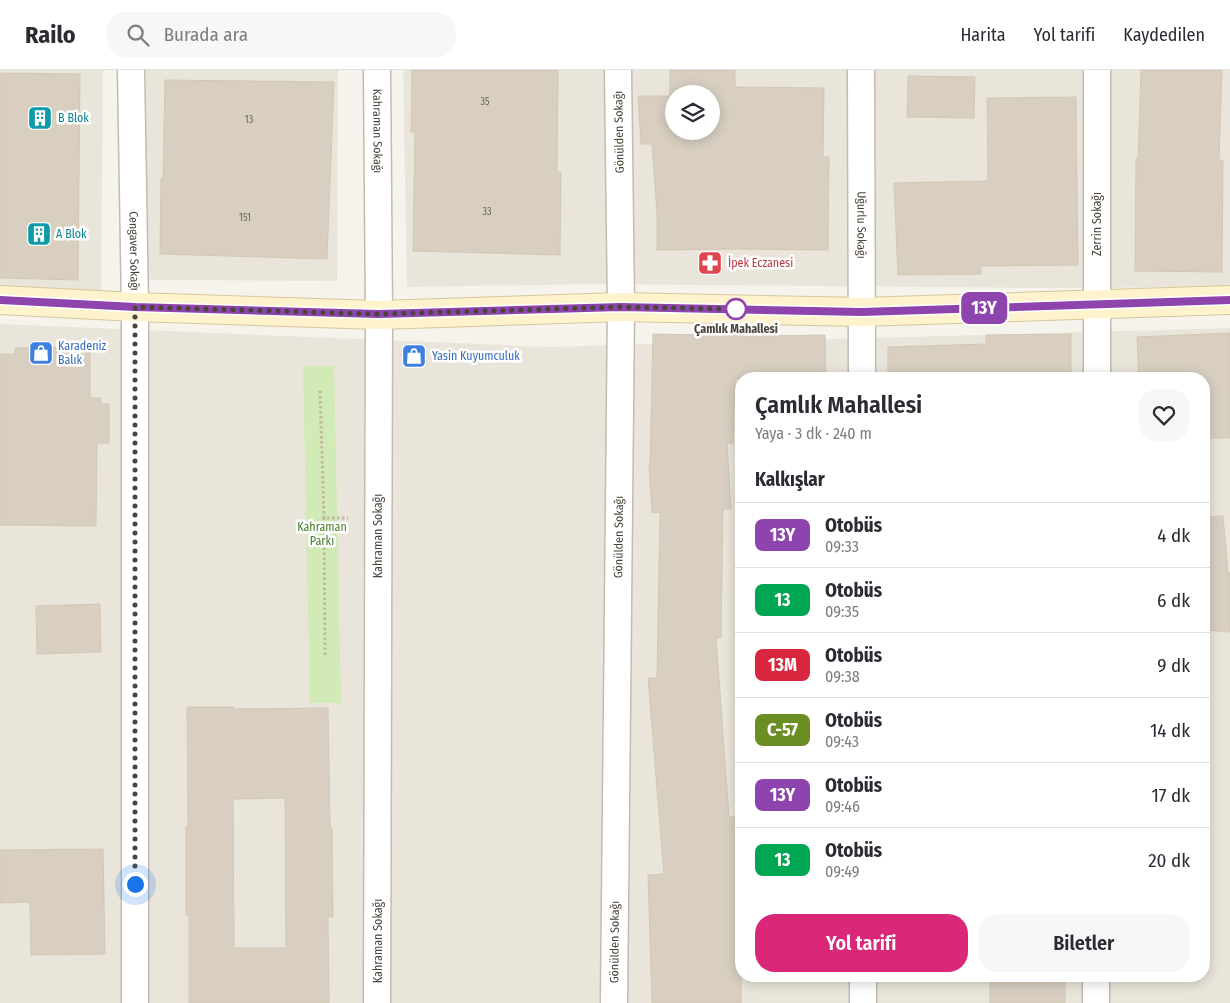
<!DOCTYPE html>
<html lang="tr">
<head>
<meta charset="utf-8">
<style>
	:root { --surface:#fff; --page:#f7f7f7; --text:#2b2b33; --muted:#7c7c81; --line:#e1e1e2; --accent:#db2777 }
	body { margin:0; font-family:"Fira Sans Condensed",sans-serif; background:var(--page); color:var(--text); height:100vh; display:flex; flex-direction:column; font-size:19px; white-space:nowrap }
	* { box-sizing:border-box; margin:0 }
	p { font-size:16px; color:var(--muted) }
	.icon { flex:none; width:28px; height:28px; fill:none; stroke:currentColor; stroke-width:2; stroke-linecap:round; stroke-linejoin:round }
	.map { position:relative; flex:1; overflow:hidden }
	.panel { position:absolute; left:735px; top:302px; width:475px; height:610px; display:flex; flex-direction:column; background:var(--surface); border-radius:20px; box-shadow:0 2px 12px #0003 }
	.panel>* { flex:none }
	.badge { padding:0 10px; border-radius:8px; font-size:18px; line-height:32px }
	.buttons { position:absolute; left:665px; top:15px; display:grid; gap:10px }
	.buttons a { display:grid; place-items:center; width:55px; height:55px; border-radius:50%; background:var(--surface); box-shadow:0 2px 12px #0003; font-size:25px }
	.you { position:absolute; width:25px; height:25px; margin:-12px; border:4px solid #fff; border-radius:50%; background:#1a73e8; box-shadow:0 0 0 8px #1a73e833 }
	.map>.badge { position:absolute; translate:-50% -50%; box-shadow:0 0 0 2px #fff }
	h2 { padding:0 20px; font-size:19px; line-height:45px }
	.round { display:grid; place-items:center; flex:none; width:52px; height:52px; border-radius:20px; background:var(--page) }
	.headline { display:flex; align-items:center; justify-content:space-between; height:85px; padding:0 20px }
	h1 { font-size:24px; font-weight:600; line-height:38px }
	.button { display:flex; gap:10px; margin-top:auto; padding:10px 20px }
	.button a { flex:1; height:58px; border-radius:20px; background:var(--accent); color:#fff; font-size:20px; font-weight:600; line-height:58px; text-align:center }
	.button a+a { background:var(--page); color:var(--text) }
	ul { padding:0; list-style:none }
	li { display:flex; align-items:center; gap:15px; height:65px; padding:0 20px; border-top:1px solid var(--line) }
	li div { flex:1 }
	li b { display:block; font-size:19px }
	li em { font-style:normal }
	li .badge { min-width:55px; font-weight:700; text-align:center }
	header { display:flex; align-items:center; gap:30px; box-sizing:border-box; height:70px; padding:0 25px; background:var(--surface); border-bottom:1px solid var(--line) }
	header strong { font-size:24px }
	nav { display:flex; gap:28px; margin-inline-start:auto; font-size:18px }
	.search { width:350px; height:45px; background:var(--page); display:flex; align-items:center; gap:12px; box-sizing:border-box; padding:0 18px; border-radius:20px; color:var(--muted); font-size:19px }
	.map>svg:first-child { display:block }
	.residential { fill:#eae5da; fill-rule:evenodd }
	.green { fill:#d2eab5 }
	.building { fill:#d8cfc1; stroke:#d3c7b4; fill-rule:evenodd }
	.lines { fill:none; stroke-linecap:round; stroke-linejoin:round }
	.minor-casing { stroke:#c2bbae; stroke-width:29 }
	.secondary-casing { stroke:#d6c79b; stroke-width:30 }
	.path { stroke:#c4b79f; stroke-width:3; stroke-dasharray:2.5 2.5; stroke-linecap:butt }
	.minor { stroke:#fff; stroke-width:26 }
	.secondary { stroke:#fff3cd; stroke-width:28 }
	.line-casing { stroke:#fff; stroke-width:11 }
	.line { stroke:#8e44ad; stroke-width:8 }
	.walk { stroke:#4b4439; stroke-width:5; stroke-dasharray:0 9 }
	.stop-dot { fill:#fff; stroke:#8e44ad; stroke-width:2.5 }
	.labels { text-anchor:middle; stroke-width:5; stroke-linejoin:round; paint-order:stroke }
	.number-label { font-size:10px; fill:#6e675b }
	.culture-label { font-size:12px; fill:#0d838f; stroke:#fff; text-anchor:start }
	.street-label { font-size:12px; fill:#4b4439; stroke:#fff }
	.health-label { font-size:12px; fill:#be3a42; stroke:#fff; text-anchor:start }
	.stop-label { font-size:12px; font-weight:bold; fill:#4b4439; stroke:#fff }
	.shop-label { font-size:12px; fill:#366cbe; stroke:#fff; text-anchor:start }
	.park-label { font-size:12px; fill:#4a7f2a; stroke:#fff }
</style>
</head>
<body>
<header>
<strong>Railo</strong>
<div class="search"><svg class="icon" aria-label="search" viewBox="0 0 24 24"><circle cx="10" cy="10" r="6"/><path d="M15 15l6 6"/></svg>Burada ara</div>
<nav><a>Harita</a><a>Yol tarifi</a><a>Kaydedilen</a></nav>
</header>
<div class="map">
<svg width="1230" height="933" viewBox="0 0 1230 933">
	<rect width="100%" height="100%" fill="#f6f3ec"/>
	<path class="residential" d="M 0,0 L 103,0 L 101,224 L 0,219 Z
		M 146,0 L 338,0 L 337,211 L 148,210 Z
		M 403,0 L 1230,0 L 1230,217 L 1054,218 L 596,214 L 407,217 ZM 674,24 L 711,24 L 711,61 L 674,61 Z
		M 0,254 L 549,277 L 1230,258 L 1230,933 L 0,933 ZM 741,309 L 1204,309 L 1204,906 L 741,906 Z"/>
	<path class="green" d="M 303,296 L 334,296 L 341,633 L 310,633 Z"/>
	<path class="building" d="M 412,0 L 558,0 L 557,102 L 561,102 L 560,185 L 413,181 L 415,62 L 411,62 Z
		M 670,0 L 735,0 L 735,17 L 824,18 L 823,87 L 829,87 L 828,180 L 734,179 L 657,180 L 657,143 L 652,74 L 641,74 L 638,26 L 670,26 ZM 674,24 L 711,24 L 711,61 L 674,61 Z
		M 1141,0 L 1222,0 L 1219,90 L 1223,90 L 1222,202 L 1135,201 L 1136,89 L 1138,89 Z
		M 0,3 L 80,4 L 78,210 L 0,208 Z
		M 908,6 L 975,7 L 974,48 L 907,47 Z
		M 165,10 L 334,12 L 327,189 L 160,184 L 161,108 L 163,108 Z
		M 1076,27 L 1078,195 L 981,196 L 981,204 L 898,205 L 894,113 L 988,111 L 987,28 Z
		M 1230,263 L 1230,368 L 1204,368 L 1204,309 L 1139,309 L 1137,267 Z
		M 653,264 L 760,266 L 825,265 L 826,309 L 735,309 L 733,374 L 727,373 L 731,439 L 723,439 L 721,568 L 716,567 L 729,747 L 741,747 L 741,933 L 652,933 L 648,805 L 664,804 L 648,608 L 657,608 L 660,442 L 652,443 L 649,395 L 650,395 Z
		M 1071,264 L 1071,309 L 888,309 L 888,277 L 986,274 L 986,265 Z
		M 90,277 L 90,328 L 101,328 L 101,334 L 109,334 L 109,373 L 97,373 L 96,456 L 0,455 L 0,284 L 15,284 L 15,278 Z
		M 1223,446 L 1228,503 L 1230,503 L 1230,562 L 1204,560 L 1204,447 Z
		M 100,534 L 101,582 L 37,584 L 36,536 Z
		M 187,637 L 234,637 L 234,639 L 328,638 L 330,758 L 332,758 L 333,847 L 328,847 L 329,933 L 189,933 L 189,845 L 186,845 L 186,756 L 188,756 ZM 285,728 L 286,878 L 234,878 L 233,729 Z
		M 103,779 L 105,884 L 31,885 L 30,832 L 0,833 L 0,780 Z
		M 990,906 L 1065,906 L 1065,933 L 990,933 Z"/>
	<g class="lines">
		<defs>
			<g id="minor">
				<path id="s1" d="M 131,0 L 135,237 L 135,933"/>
				<path id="s2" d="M 377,0 L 379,245 L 377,933"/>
				<path id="s3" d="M 861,0 L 862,309"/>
				<path d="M 1097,309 L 1097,0"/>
				<path d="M 863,906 L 863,933"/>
				<path id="s4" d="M 614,933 L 621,237 L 618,0"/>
				<path d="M 1096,933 L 1096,906"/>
			</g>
			<path id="secondary" d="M 0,230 L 135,237 L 379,245 L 621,237 L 862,242 L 1230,230"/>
		</defs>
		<use href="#minor" class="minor-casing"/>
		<use href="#secondary" class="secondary-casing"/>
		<path class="path" d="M 320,321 L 324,448
			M 325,585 L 324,448 L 348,448"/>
		<use href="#minor" class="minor"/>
		<use href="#secondary" class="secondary"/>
	</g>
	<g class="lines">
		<defs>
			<path id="line" d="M 0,230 L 135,237 L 379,244 L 621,237 L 862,242 L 1230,230"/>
		</defs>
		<use href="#line" class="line-casing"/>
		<use href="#line" class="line"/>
		<path class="walk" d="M 135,814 L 135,237 L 379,244 L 621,237 L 736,239"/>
	</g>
	<defs>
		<symbol id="building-square" viewBox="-11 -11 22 22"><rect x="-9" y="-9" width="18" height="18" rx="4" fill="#0f9aa8" stroke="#fff"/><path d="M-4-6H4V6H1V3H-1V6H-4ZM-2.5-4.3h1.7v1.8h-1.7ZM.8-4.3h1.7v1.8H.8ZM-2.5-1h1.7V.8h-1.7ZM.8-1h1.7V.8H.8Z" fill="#fff"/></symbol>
		<symbol id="pharmacy-square" viewBox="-11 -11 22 22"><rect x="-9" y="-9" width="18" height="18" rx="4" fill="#e0444e" stroke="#fff"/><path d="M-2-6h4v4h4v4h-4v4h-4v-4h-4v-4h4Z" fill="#fff"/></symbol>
		<symbol id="shop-square" viewBox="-11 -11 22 22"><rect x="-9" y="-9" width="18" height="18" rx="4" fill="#3f7fe0" stroke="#fff"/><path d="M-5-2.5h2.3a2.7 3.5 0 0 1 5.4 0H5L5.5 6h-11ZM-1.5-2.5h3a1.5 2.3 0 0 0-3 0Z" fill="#fff"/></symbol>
	</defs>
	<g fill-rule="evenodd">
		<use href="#building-square" x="26" y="34" width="28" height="28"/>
		<use href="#building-square" x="25" y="150" width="28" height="28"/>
		<use href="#pharmacy-square" x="696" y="179" width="28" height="28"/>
		<use href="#shop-square" x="27" y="269" width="28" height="28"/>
		<use href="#shop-square" x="400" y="272" width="28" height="28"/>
	</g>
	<circle class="stop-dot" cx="736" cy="239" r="10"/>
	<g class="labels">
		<g class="number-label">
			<text x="485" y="35">35</text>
			<text x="249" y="53">13</text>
			<text x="487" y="145">33</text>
			<text x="245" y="151">151</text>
		</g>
		<g class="culture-label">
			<text x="58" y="52">B Blok</text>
			<text x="56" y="168">A Blok</text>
		</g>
		<g class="street-label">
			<text dy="4" stroke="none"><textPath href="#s2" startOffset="61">Kahraman Sokağı</textPath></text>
			<text transform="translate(619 62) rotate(-91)" y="4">Gönülden Sokağı</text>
			<text dy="4" stroke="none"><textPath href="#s3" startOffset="155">Uğurlu Sokağı</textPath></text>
			<text transform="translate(1097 154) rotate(-90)" y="4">Zerrin Sokağı</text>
			<text dy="4" stroke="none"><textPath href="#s1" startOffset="181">Cengaver Sokağı</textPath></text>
			<text transform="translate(378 466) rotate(-90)" y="4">Kahraman Sokağı</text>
			<text dy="4" stroke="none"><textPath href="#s4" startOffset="466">Gönülden Sokağı</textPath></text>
			<text transform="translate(378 871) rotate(-90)" y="4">Kahraman Sokağı</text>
			<text dy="4" stroke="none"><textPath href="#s4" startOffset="61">Gönülden Sokağı</textPath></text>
		</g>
		<g class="health-label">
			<text x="728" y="197">İpek Eczanesi</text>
		</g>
		<g class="stop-label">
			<text x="736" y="263">Çamlık Mahallesi</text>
		</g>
		<g class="shop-label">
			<text x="58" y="280">Karadeniz<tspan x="58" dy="14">Balık</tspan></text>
			<text x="432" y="290">Yasin Kuyumculuk</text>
		</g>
		<g class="park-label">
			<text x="322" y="461">Kahraman<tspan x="322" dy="14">Parkı</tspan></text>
		</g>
	</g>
</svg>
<div class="buttons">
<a><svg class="icon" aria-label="layers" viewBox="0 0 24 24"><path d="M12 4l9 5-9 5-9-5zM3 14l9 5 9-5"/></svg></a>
</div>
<div class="you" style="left:135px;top:814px"></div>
<b class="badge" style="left:984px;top:238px;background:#8e44ad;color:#fff">13Y</b>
<section class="panel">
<div class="headline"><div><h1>Çamlık Mahallesi</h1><p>Yaya · 3 dk · 240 m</p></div><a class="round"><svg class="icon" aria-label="heart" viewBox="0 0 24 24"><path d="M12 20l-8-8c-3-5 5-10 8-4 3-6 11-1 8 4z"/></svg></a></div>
<h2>Kalkışlar</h2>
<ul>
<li><span class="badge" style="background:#8e44ad;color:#fff">13Y</span><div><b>Otobüs</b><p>09:33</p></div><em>4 dk</em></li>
<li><span class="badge" style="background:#00a651;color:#fff">13</span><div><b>Otobüs</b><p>09:35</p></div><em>6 dk</em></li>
<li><span class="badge" style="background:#d7263d;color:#fff">13M</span><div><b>Otobüs</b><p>09:38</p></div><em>9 dk</em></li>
<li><span class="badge" style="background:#6b8e23;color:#fff">C-57</span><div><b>Otobüs</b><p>09:43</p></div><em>14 dk</em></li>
<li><span class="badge" style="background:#8e44ad;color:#fff">13Y</span><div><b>Otobüs</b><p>09:46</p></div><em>17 dk</em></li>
<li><span class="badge" style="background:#00a651;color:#fff">13</span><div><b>Otobüs</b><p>09:49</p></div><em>20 dk</em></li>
</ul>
<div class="button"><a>Yol tarifi</a><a>Biletler</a></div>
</section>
</div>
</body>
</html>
